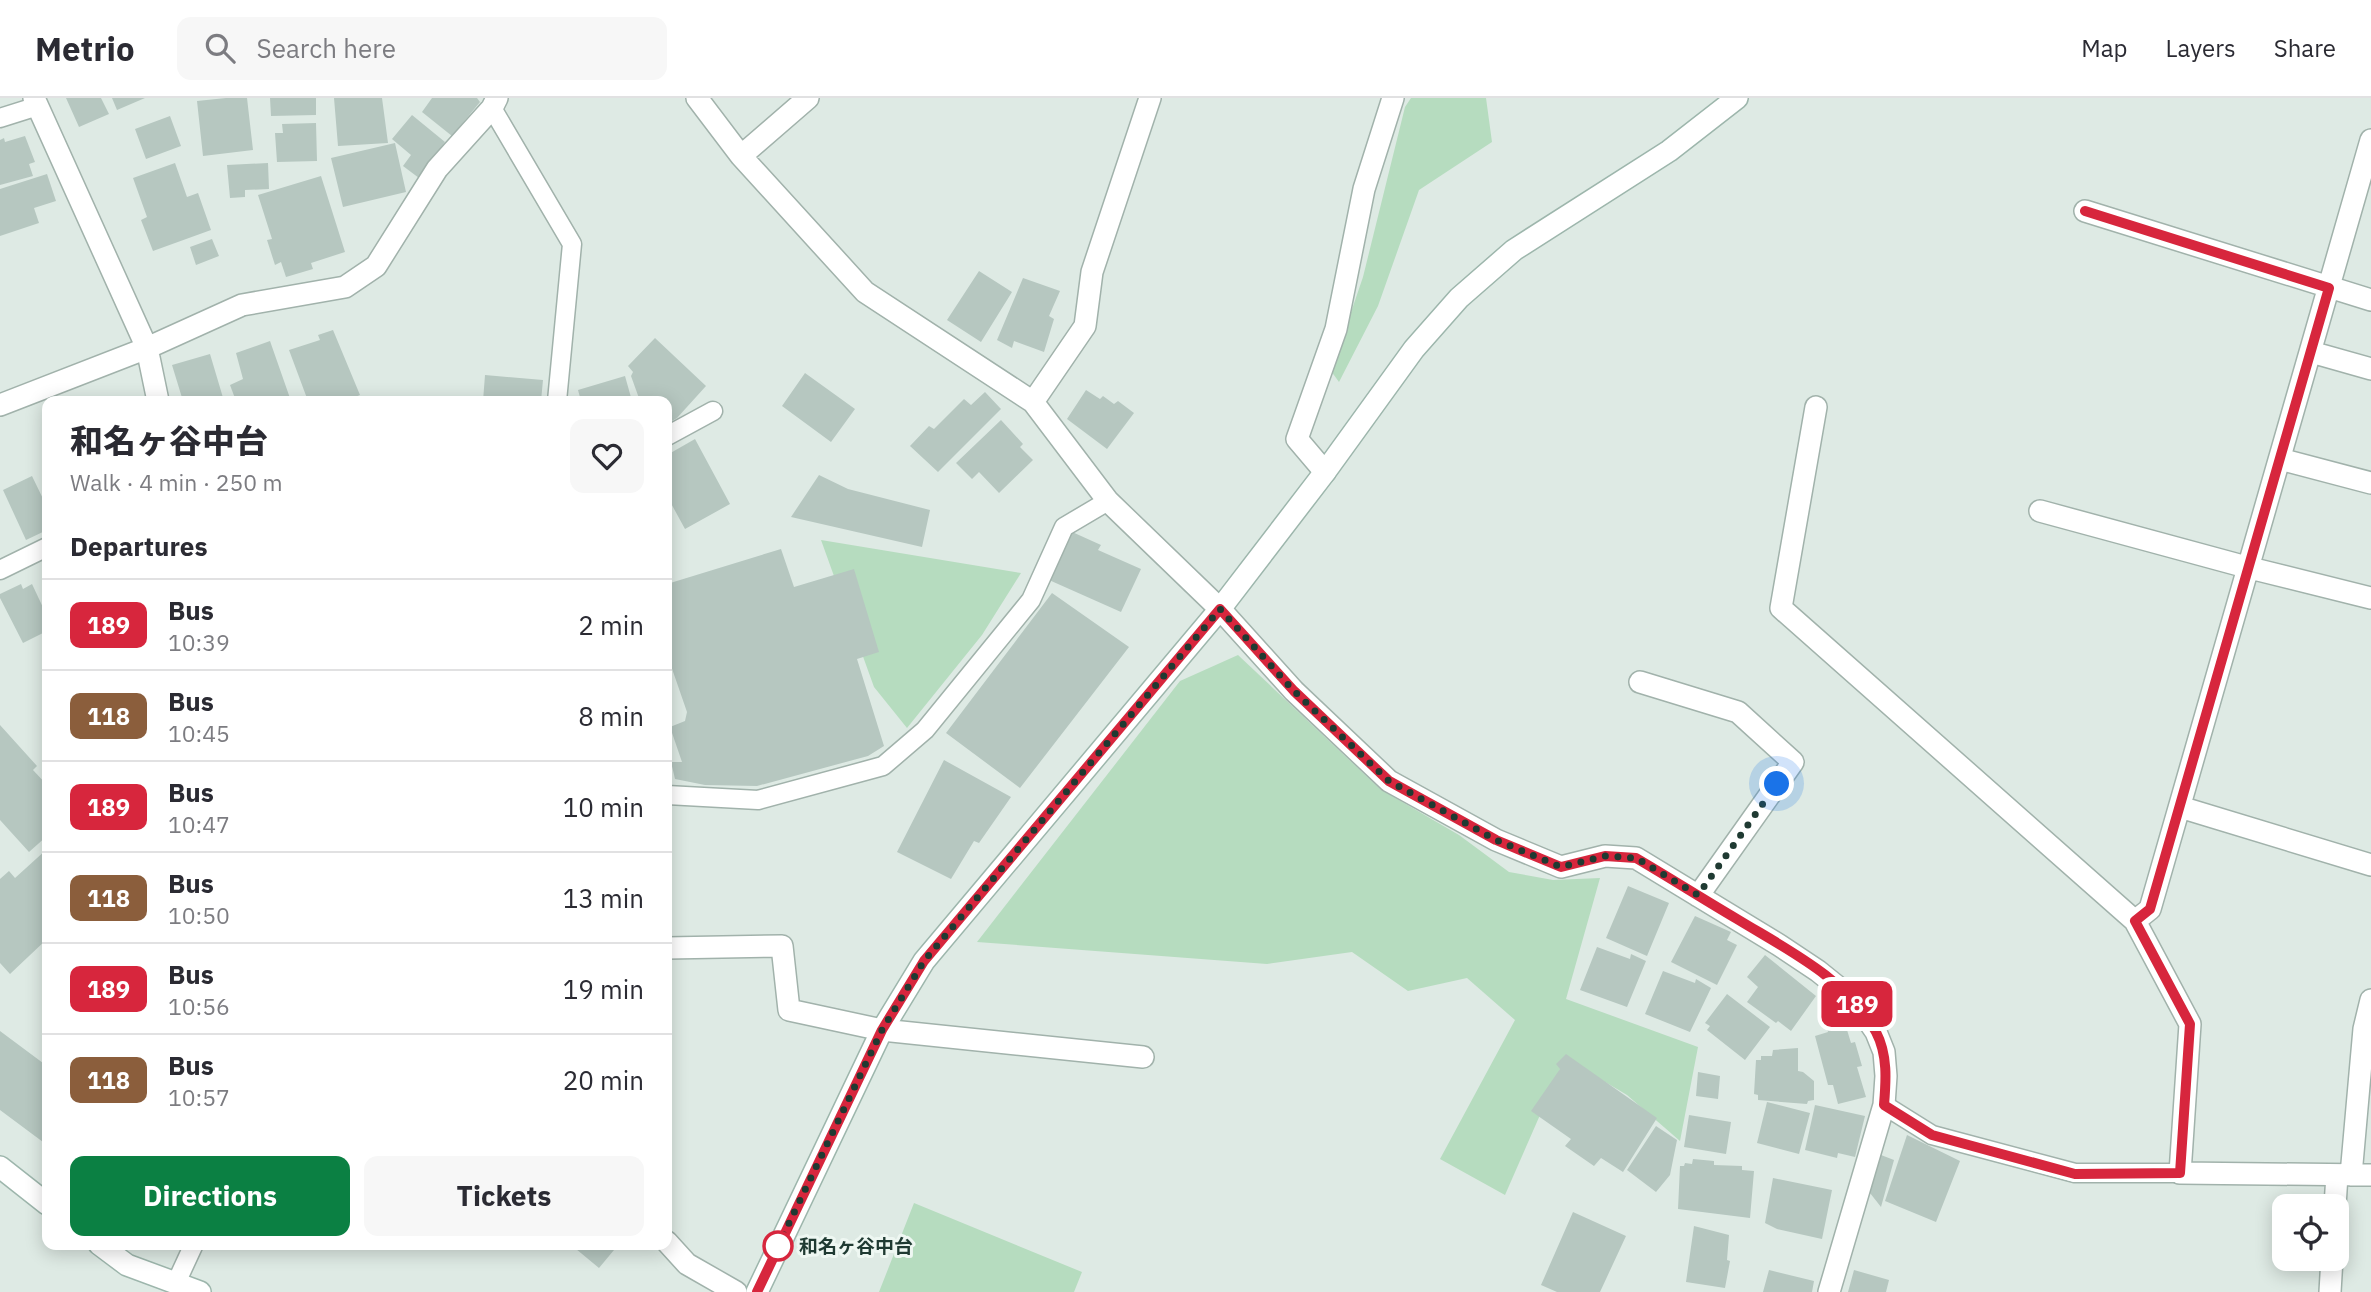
<!DOCTYPE html>
<html lang="en">
<head>
<meta charset="utf-8">
<style>
	:root { --surface:#fff; --page:#f7f7f7; --text:#2b2b33; --muted:#7c7c81; --line:#e1e1e2; --accent:#0b8043 }
	body { margin:0; font-family:"IBM Plex Sans","Noto Sans JP",sans-serif; background:var(--page); color:var(--text); height:100vh; display:flex; flex-direction:column; font-size:26px; white-space:nowrap }
	* { box-sizing:border-box; margin:0 }
	p { font-size:23px; color:var(--muted) }
	.icon { flex:none; width:38px; height:38px; fill:none; stroke:currentColor; stroke-width:2; stroke-linecap:round; stroke-linejoin:round }
	.map { position:relative; flex:1; overflow:hidden }
	.drawer { position:absolute; left:42px; top:298px; width:630px; height:854px; display:flex; flex-direction:column; background:var(--surface); border-radius:14px; box-shadow:0 4px 18px #0003 }
	.drawer>* { flex:none }
	.badge { padding:0 14px; border-radius:10px; font-size:24px; line-height:46px }
	.controls { position:absolute; left:2272px; top:1096px; display:grid; gap:14px }
	.controls a { display:grid; place-items:center; width:77px; height:77px; border-radius:14px; background:var(--surface); box-shadow:0 4px 18px #0003; font-size:35px }
	.you { position:absolute; width:35px; height:35px; margin:-18px; border:5px solid #fff; border-radius:50%; background:#1a73e8; box-shadow:0 0 0 10px #1a73e833 }
	.map>.badge { position:absolute; translate:-50% -50%; box-shadow:0 0 0 4px #fff }
	h2 { padding:0 28px; font-size:26px; line-height:63px }
	.round { display:grid; place-items:center; flex:none; width:74px; height:74px; border-radius:14px; background:var(--page) }
	.head { display:flex; align-items:center; justify-content:space-between; height:119px; padding:0 28px }
	h1 { font-size:33px; font-weight:800; line-height:52px }
	.action { display:flex; gap:14px; margin-top:auto; padding:14px 28px }
	.action a { flex:1; height:80px; border-radius:14px; background:var(--accent); color:#fff; font-size:28px; font-weight:800; line-height:80px; text-align:center }
	.action a+a { background:var(--page); color:var(--text) }
	ul { padding:0; list-style:none }
	li { display:flex; align-items:center; gap:21px; height:91px; padding:0 28px; border-top:2px solid var(--line) }
	li div { flex:1 }
	li b { display:block; font-size:26px }
	li em { font-style:normal }
	li .badge { min-width:77px; font-weight:700; text-align:center }
	header { display:flex; align-items:center; gap:42px; box-sizing:border-box; height:98px; padding:0 35px; background:var(--surface); border-bottom:2px solid var(--line) }
	header strong { font-size:33px }
	nav { display:flex; gap:38px; margin-inline-start:auto; font-size:24px }
	.search { width:490px; height:63px; background:var(--page); display:flex; align-items:center; gap:18px; box-sizing:border-box; padding:0 24px; border-radius:14px; color:var(--muted); font-size:26px }
	.map>svg:first-child { display:block }
	.green { fill:#b6dcbf }
	.building { fill:#b6c7c0 }
	.lines { fill:none; stroke-linecap:round; stroke-linejoin:round }
	.lane-casing { stroke:#a1b2ab; stroke-width:21 }
	.street-casing { stroke:#a1b2ab; stroke-width:24 }
	.secondary-casing { stroke:#9db6ac; stroke-width:24 }
	.lane { stroke:#fff; stroke-width:18 }
	.street { stroke:#fff; stroke-width:21 }
	.secondary { stroke:#fff; stroke-width:21 }
	.line-casing { stroke:#fff; stroke-width:16 }
	.line { stroke:#d7263d; stroke-width:10 }
	.walk { stroke:#1f3a32; stroke-width:7; stroke-dasharray:0 12.6 }
	.stop-dot { fill:#fff; stroke:#d7263d; stroke-width:3.5 }
	.labels { text-anchor:middle; stroke-width:6; stroke-linejoin:round; paint-order:stroke }
	.stop-label { font-size:19px; font-weight:bold; fill:#1f3a32; stroke:#eef7f2; text-anchor:start }
</style>
</head>
<body>
<header>
<strong>Metrio</strong>
<div class="search"><svg class="icon" aria-label="search" viewBox="0 0 24 24"><circle cx="10" cy="10" r="6"/><path d="M15 15l6 6"/></svg>Search here</div>
<nav><a>Map</a><a>Layers</a><a>Share</a></nav>
</header>
<div class="map">
<svg width="2371" height="1194" viewBox="0 0 2371 1194">
	<rect width="100%" height="100%" fill="#deeae4"/>
	<path class="green" d="M 1411,0 L 1486,0 L 1492,44 L 1419,92 L 1378,208 L 1339,284 L 1331,273 L 1363,179 L 1405,9 Z
		M 821,442 L 1021,475 L 982,537 L 907,630 L 874,589 Z
		M 1238,557 L 1380,691 L 1459,737 L 1509,774 L 1553,782 L 1600,780 L 1566,901 L 1698,949 L 1680,1043 L 1627,997 L 1565,960 L 1505,1097 L 1440,1061 L 1515,922 L 1467,880 L 1408,893 L 1352,854 L 1267,866 L 977,844 L 1180,583 Z
		M 914,1105 L 1082,1174 L 1074,1194 L 879,1194 Z"/>
	<path class="building" d="M 66,0 L 101,0 L 109,16 L 79,29 Z
		M 112,0 L 145,0 L 117,12 Z
		M 226,0 L 247,0 L 253,52 L 203,58 L 197,3 Z
		M 270,0 L 316,0 L 316,17 L 271,18 Z
		M 334,0 L 382,0 L 388,45 L 338,48 Z
		M 432,0 L 477,0 L 480,4 L 452,38 L 422,14 Z
		M 412,17 L 445,44 L 419,80 L 403,68 L 411,57 L 392,41 Z
		M 170,18 L 181,48 L 146,61 L 135,31 Z
		M 316,25 L 317,63 L 277,64 L 275,35 L 283,35 L 282,26 Z
		M 25,38 L 35,64 L 29,66 L 33,78 L 0,87 L 0,42 L 4,40 L 5,44 Z
		M 395,45 L 406,94 L 343,109 L 331,60 Z
		M 175,65 L 187,99 L 198,95 L 211,132 L 153,153 L 141,122 L 147,119 L 133,80 Z
		M 268,65 L 269,91 L 245,92 L 245,99 L 230,100 L 227,67 Z
		M 47,76 L 56,103 L 34,110 L 39,125 L 0,138 L 0,91 Z
		M 321,78 L 345,154 L 311,165 L 313,171 L 286,179 L 281,164 L 275,167 L 267,142 L 272,141 L 258,97 Z
		M 212,141 L 219,158 L 196,167 L 190,149 Z
		M 979,173 L 1012,194 L 981,244 L 947,222 Z
		M 1023,180 L 1060,193 L 1049,218 L 1054,221 L 1044,254 L 1014,243 L 1012,250 L 997,242 Z
		M 333,232 L 360,297 L 346,303 L 308,303 L 289,252 L 320,242 L 318,237 Z
		M 655,240 L 706,288 L 677,320 L 667,326 L 667,303 L 640,303 L 631,278 L 633,274 L 628,268 Z
		M 270,243 L 291,303 L 236,303 L 230,287 L 243,281 L 236,255 Z
		M 210,256 L 224,303 L 183,303 L 172,267 Z
		M 805,275 L 855,311 L 831,344 L 782,308 Z
		M 485,277 L 543,282 L 541,303 L 483,303 Z
		M 625,278 L 632,303 L 581,303 L 578,292 Z
		M 1086,292 L 1100,301 L 1103,298 L 1114,306 L 1118,303 L 1134,315 L 1107,351 L 1067,321 Z
		M 985,294 L 1001,311 L 938,374 L 910,348 L 929,328 L 934,331 L 964,301 L 971,307 Z
		M 1001,322 L 1023,346 L 1020,349 L 1033,362 L 999,395 L 979,374 L 972,381 L 956,365 Z
		M 695,341 L 730,406 L 685,431 L 667,398 L 667,357 Z
		M 819,377 L 848,391 L 930,412 L 922,449 L 791,419 Z
		M 32,378 L 47,409 L 47,422 L 44,424 L 47,432 L 26,442 L 3,392 Z
		M 1070,433 L 1101,447 L 1098,452 L 1141,471 L 1121,514 L 1049,482 Z
		M 781,451 L 794,489 L 854,471 L 879,554 L 857,561 L 884,648 L 868,658 L 757,688 L 705,687 L 675,681 L 671,664 L 682,664 L 670,629 L 685,623 L 687,614 L 669,562 L 667,562 L 667,486 Z
		M 21,486 L 23,491 L 32,486 L 47,518 L 47,533 L 23,545 L 0,500 L 0,496 Z
		M 1052,495 L 1129,549 L 1020,690 L 946,635 Z
		M 0,627 L 37,668 L 33,672 L 47,687 L 47,738 L 29,754 L 0,722 Z
		M 944,662 L 1011,699 L 979,745 L 974,743 L 951,781 L 897,754 Z
		M 47,751 L 47,841 L 10,876 L 0,865 L 0,781 L 9,773 L 15,780 Z
		M 1628,788 L 1669,805 L 1647,858 L 1606,840 Z
		M 1695,818 L 1731,834 L 1727,842 L 1737,847 L 1717,887 L 1671,864 Z
		M 1597,849 L 1630,861 L 1631,856 L 1646,863 L 1627,909 L 1580,892 Z
		M 1765,857 L 1816,898 L 1791,933 L 1778,923 L 1776,925 L 1747,904 L 1758,889 L 1747,879 Z
		M 1663,873 L 1695,885 L 1696,881 L 1711,890 L 1690,934 L 1645,916 Z
		M 1727,896 L 1770,929 L 1745,962 L 1707,932 L 1710,928 L 1705,925 Z
		M 1844,922 L 1851,945 L 1855,944 L 1862,968 L 1857,969 L 1866,999 L 1838,1006 L 1833,987 L 1828,987 L 1815,938 L 1828,934 L 1826,926 Z
		M 0,933 L 47,968 L 47,1047 L 0,1012 Z
		M 1798,950 L 1798,973 L 1803,974 L 1814,983 L 1814,1002 L 1808,1003 L 1807,1006 L 1758,1002 L 1758,997 L 1754,996 L 1756,962 L 1761,962 L 1761,958 L 1772,958 L 1773,952 Z
		M 1566,956 L 1657,1020 L 1623,1074 L 1601,1060 L 1594,1068 L 1565,1048 L 1571,1041 L 1531,1013 L 1560,971 L 1556,966 Z
		M 1698,974 L 1720,978 L 1718,1001 L 1696,998 Z
		M 1767,1004 L 1810,1015 L 1799,1056 L 1757,1045 Z
		M 1815,1007 L 1865,1018 L 1855,1059 L 1838,1055 L 1837,1060 L 1805,1052 Z
		M 1689,1017 L 1731,1024 L 1726,1056 L 1684,1049 Z
		M 1656,1028 L 1677,1042 L 1670,1077 L 1656,1094 L 1627,1072 Z
		M 1907,1037 L 1960,1063 L 1936,1124 L 1885,1103 Z
		M 1881,1057 L 1894,1062 L 1881,1109 L 1870,1095 Z
		M 1693,1061 L 1714,1063 L 1714,1067 L 1742,1068 L 1742,1072 L 1754,1073 L 1750,1120 L 1678,1111 L 1680,1068 L 1684,1068 L 1685,1065 L 1692,1066 Z
		M 1773,1080 L 1832,1092 L 1822,1141 L 1777,1131 L 1765,1125 Z
		M 1573,1114 L 1626,1138 L 1600,1194 L 1557,1194 L 1541,1187 Z
		M 1694,1128 L 1729,1137 L 1727,1162 L 1730,1163 L 1725,1190 L 1686,1184 Z
		M 570,1146 L 619,1146 L 599,1170 Z
		M 1769,1172 L 1814,1183 L 1812,1194 L 1763,1194 Z
		M 1854,1172 L 1889,1182 L 1886,1194 L 1848,1194 Z"/>
	<g class="lines">
		<defs>
			<path id="lane" d="M 492,10 L 572,146 L 557,303
				M 0,20 L 38,8
				M 667,338 L 713,313
				M 0,472 L 47,449
				M 667,697 L 758,702 L 883,668 L 925,632 L 1031,502 L 1064,429 L 1108,403
				M 1884,1007 L 1932,1037 L 2075,1075 L 2180,1075
				M 176,1185 L 194,1146"/>
			<path id="street" d="M 34,0 L 147,250 L 158,303
				M 697,0 L 741,58 L 865,194 L 1033,304 L 1108,403 L 1220,511 L 1294,593 L 1389,683 L 1496,742 L 1561,769 L 1605,758 L 1636,760 L 1779,847 L 1818,873 L 1854,902 L 1876,934 L 1884,954 L 1886,978 L 1884,1007 L 1829,1194
				M 2371,42 L 2150,811 L 2135,823 L 2190,926 L 2180,1075 L 2371,1077
				M 741,58 L 808,0
				M 2085,113 L 2371,202
				M 2311,254 L 2371,271
				M 1033,304 L 1085,228 L 1092,174 L 1150,0
				M 0,307 L 147,250 L 242,207 L 345,189 L 376,168 L 437,71 L 492,10 L 497,0
				M 1816,309 L 1781,510 L 2135,823
				M 2280,361 L 2371,385
				M 1325,374 L 1297,341 L 1336,231 L 1364,91 L 1393,0
				M 2040,413 L 2250,470 L 2371,500
				M 1640,584 L 1738,614 L 1793,664 L 1698,798
				M 2180,709 L 2371,767
				M 667,850 L 782,848 L 789,912 L 882,932 L 1143,959
				M 2351,1077 L 2364,931 L 2371,902
				M 2335,1108 L 2337,1077
				M 667,1144 L 687,1166 L 736,1194
				M 2330,1194 L 2332,1160"/>
			<path id="secondary" d="M 0,1069 L 47,1106
				M 99,1146 L 127,1167 L 200,1194
				M 757,1194 L 882,932 L 924,863 L 1220,511 L 1325,374 L 1414,251 L 1459,200 L 1514,152 L 1669,53 L 1737,0"/>
		</defs>
		<use href="#lane" class="lane-casing"/>
		<use href="#street" class="street-casing"/>
		<use href="#secondary" class="secondary-casing"/>
		<use href="#lane" class="lane"/>
		<use href="#street" class="street"/>
		<use href="#secondary" class="secondary"/>
	</g>
	<g class="lines">
		<defs>
			<path id="line" d="M 757,1194 L 882,932 L 924,863 L 1220,511 L 1294,593 L 1389,683 L 1496,742 L 1561,769 L 1605,758 L 1636,760 C 1670,780 1703,801 1737,821 C 1786,851 1848,881 1876,934 C 1888,957 1886,983 1884,1007 L 1932,1037 L 2075,1076 L 2180,1075 L 2190,926 L 2135,823 L 2150,811 L 2329,190 L 2085,113"/>
		</defs>
		<use href="#line" class="line-casing"/>
		<use href="#line" class="line"/>
		<path class="walk" d="M 778,1148 L 882,932 L 924,863 L 1220,511 L 1294,593 L 1389,683 L 1496,742 L 1561,769 L 1605,758 L 1636,760 L 1698,797 L 1777,686"/>
	</g>
	<circle class="stop-dot" cx="778" cy="1148" r="14"/>
	<g class="labels">
		<g class="stop-label">
			<text x="799" y="1155">和名ヶ谷中台</text>
		</g>
	</g>
</svg>
<div class="controls">
<a><svg class="icon" aria-label="locate" viewBox="0 0 24 24"><circle cx="12" cy="12" r="6"/><path d="M12 2v4M12 18v4M2 12h4M18 12h4"/></svg></a>
</div>
<div class="you" style="left:1777px;top:686px"></div>
<b class="badge" style="left:1857px;top:906px;background:#d7263d;color:#fff">189</b>
<section class="drawer">
<div class="head"><div><h1>和名ヶ谷中台</h1><p>Walk · 4 min · 250 m</p></div><a class="round"><svg class="icon" aria-label="heart" viewBox="0 0 24 24"><path d="M12 20l-8-8c-3-5 5-10 8-4 3-6 11-1 8 4z"/></svg></a></div>
<h2>Departures</h2>
<ul>
<li><span class="badge" style="background:#d7263d;color:#fff">189</span><div><b>Bus</b><p>10:39</p></div><em>2 min</em></li>
<li><span class="badge" style="background:#8b5e3c;color:#fff">118</span><div><b>Bus</b><p>10:45</p></div><em>8 min</em></li>
<li><span class="badge" style="background:#d7263d;color:#fff">189</span><div><b>Bus</b><p>10:47</p></div><em>10 min</em></li>
<li><span class="badge" style="background:#8b5e3c;color:#fff">118</span><div><b>Bus</b><p>10:50</p></div><em>13 min</em></li>
<li><span class="badge" style="background:#d7263d;color:#fff">189</span><div><b>Bus</b><p>10:56</p></div><em>19 min</em></li>
<li><span class="badge" style="background:#8b5e3c;color:#fff">118</span><div><b>Bus</b><p>10:57</p></div><em>20 min</em></li>
</ul>
<div class="action"><a>Directions</a><a>Tickets</a></div>
</section>
</div>
</body>
</html>
